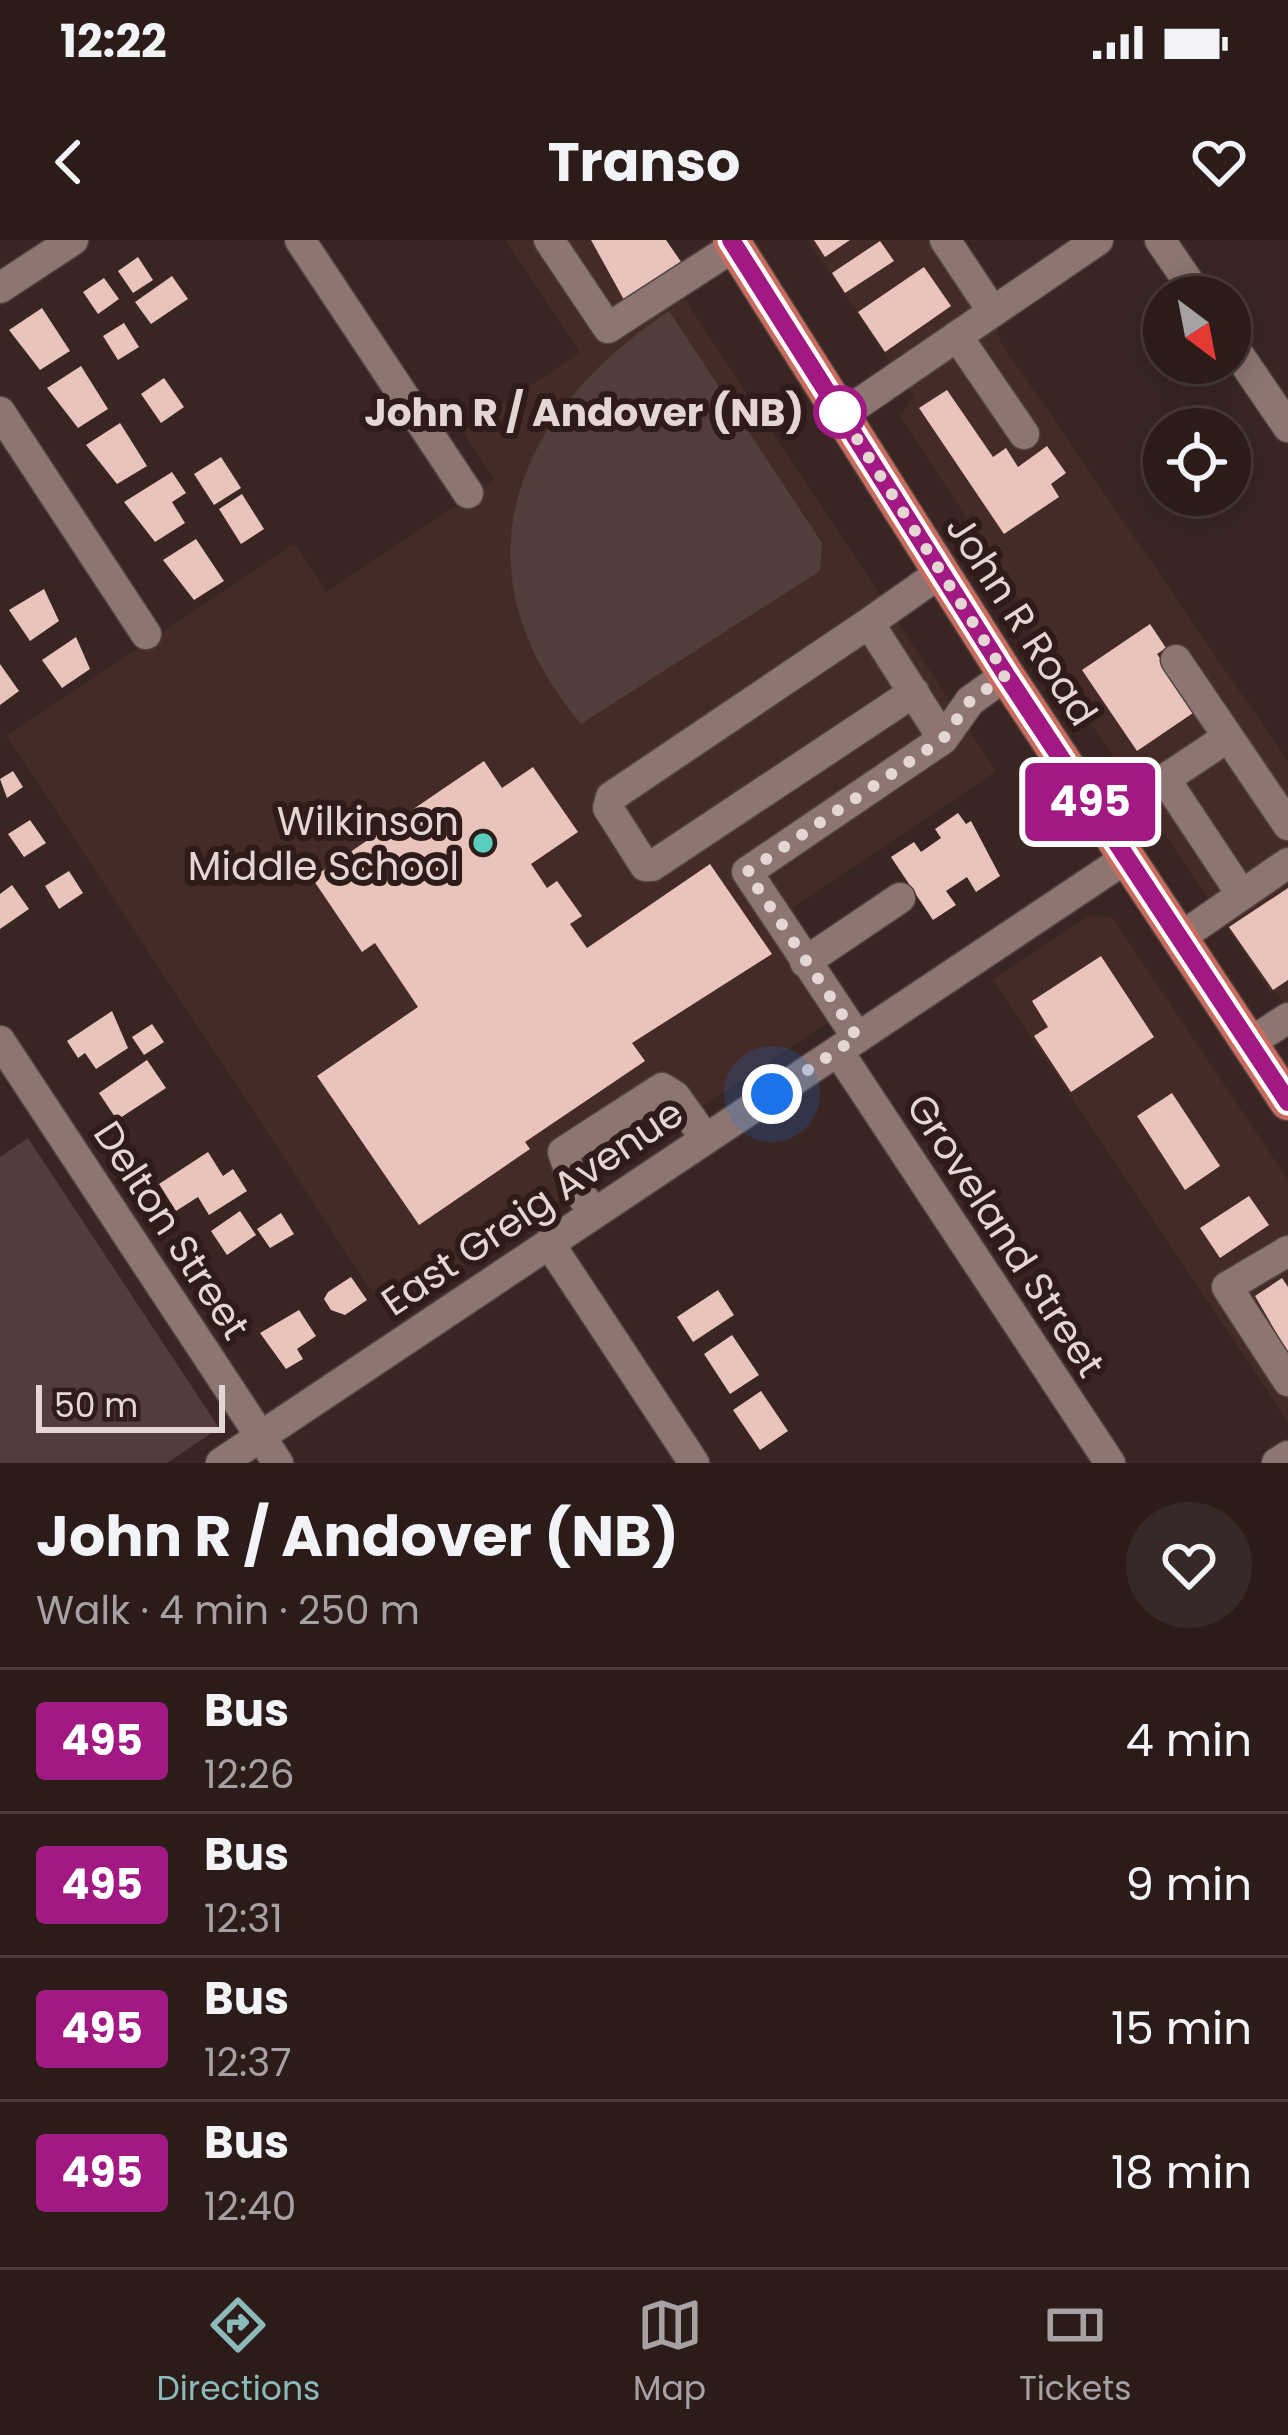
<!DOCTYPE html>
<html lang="en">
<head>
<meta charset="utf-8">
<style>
	:root { --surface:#2b1c1a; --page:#372927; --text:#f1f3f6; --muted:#a6a1a2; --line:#473a39; --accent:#8bbbb9 }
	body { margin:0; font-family:Poppins,sans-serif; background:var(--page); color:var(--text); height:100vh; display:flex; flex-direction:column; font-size:45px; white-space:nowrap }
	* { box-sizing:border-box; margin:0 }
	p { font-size:39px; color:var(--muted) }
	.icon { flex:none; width:66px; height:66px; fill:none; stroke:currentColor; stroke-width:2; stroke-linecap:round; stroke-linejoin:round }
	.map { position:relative; height:1223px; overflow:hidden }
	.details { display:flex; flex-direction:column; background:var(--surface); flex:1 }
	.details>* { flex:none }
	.badge { padding:0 24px; border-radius:9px; font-size:42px; line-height:78px }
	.needle { width:78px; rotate:148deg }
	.controls { position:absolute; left:1143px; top:36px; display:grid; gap:24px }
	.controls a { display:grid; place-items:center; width:108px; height:108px; border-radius:50%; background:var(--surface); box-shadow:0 6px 30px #0003,0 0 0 3px var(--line); font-size:60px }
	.scale { position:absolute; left:36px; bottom:30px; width:189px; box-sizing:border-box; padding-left:12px; border:6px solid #e3d6d3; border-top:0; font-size:33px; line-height:42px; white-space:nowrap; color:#e3d6d3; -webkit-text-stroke:9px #2f1c19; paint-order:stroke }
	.you { position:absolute; width:60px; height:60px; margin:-30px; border:9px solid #fff; border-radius:50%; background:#1a73e8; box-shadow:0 0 0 18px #1a73e833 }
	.map>.badge { position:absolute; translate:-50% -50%; box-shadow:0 0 0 6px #fff }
	.round { display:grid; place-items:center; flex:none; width:126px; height:126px; border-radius:63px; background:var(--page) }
	.overview { display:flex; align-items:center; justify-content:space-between; height:204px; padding:0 36px }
	h1 { font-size:57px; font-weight:700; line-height:90px }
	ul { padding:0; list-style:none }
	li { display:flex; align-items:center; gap:36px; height:144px; padding:0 36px; border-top:3px solid var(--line) }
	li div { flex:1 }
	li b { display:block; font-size:45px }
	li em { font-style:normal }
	li .badge { min-width:132px; font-weight:700; text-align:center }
	.status { display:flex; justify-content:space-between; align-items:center; height:84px; padding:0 60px; background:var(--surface); direction:ltr }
	.status svg { height:33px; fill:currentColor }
	header { display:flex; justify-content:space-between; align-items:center; height:156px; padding:0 36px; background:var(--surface); font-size:54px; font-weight:700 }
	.dock { display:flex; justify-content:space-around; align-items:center; height:168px; border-top:3px solid var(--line); background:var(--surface); font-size:33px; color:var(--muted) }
	.dock a { display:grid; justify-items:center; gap:6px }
	.dock .current { color:var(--accent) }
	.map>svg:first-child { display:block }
	.built { fill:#452b26 }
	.green { fill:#513e3a }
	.building { fill:#e8c4bd }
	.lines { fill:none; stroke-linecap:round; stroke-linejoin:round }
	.minor-casing { stroke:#534340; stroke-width:33 }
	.major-casing { stroke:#534340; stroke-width:39 }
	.minor { stroke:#8d7671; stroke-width:30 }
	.major { stroke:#c96b5e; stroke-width:36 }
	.line-casing { stroke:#fff; stroke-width:27 }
	.line { stroke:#a31984; stroke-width:18 }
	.walk { stroke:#e3d6d3; stroke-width:12; stroke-dasharray:0 21.6 }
	.stop-dot { fill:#fff; stroke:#a31984; stroke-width:6 }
	.poi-dot { fill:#5acebd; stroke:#2f1c19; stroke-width:4.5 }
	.labels { text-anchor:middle; stroke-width:12; stroke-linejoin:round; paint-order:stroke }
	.stop-label { font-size:39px; font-weight:bold; fill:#e3d6d3; stroke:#2f1c19; text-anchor:end }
	.street-label { font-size:39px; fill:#e3d6d3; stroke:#2f1c19 }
	.poi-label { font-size:39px; fill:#e3d6d3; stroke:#2f1c19; text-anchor:end }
</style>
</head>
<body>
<div class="status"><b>12:22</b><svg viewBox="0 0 49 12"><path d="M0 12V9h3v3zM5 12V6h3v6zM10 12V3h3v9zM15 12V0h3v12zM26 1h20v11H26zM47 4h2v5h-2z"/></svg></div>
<header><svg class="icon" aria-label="back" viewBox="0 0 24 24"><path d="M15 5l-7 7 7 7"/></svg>Transo<svg class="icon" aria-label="heart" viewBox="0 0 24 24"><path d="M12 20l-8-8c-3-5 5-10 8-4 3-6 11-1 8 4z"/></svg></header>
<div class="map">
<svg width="1288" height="1223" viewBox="0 0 1288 1223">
	<rect width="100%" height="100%" fill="#392623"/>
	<path class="built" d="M 506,0 L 666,0 L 693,39 L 678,49 L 996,531 L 782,675 L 845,771 L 388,1076 L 7,496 L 294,304 L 326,352 L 494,240 L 463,191 L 580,112 Z
		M 808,0 L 960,0 L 987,42 L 1000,101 L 1288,522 L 1288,768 L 1277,753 L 1270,752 L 1032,395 L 1016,353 L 899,175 L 914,158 Z
		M 1090,675 L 1113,678 L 1288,940 L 1288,1181 L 993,740 Z"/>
	<path class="green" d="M 669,71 L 822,303 L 820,331 L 581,484 C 450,328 514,174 669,71 Z
		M 28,898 L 219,1188 L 167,1223 L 0,1223 L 0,917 Z"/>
	<path class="building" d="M 591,0 L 666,0 L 686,29 L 628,67 Z
		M 814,0 L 850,0 L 825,17 Z
		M 880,1 L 894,21 L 845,53 L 832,33 Z
		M 138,17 L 153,40 L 133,53 L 118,31 Z
		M 924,27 L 951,66 L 885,112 L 858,72 Z
		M 172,36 L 188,59 L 151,84 L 135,62 Z
		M 104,38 L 119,59 L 98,74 L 83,52 Z
		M 42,68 L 70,111 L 40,130 L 9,90 Z
		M 124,83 L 139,107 L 118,120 L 103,96 Z
		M 81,126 L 108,169 L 78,188 L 47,148 Z
		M 164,138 L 184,167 L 161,183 L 141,154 Z
		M 947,150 L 993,217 L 1006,208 L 1018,227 L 1047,206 L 1066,233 L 1051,244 L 1059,257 L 1004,294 L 919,168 Z
		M 120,183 L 147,226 L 117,244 L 86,205 Z
		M 221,217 L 241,248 L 214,265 L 194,234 Z
		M 172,232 L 186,253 L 172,262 L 185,283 L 155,302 L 124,262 Z
		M 242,254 L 264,289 L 241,304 L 219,269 Z
		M 196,299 L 224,341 L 194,360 L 163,320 Z
		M 44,349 L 59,381 L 30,401 L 9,370 Z
		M 1150,384 L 1166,408 L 1157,414 L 1196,471 L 1137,511 L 1082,430 Z
		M 76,397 L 90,429 L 62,448 L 42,420 Z
		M 0,424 L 19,451 L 0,465 Z
		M 484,521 L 502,548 L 533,527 L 578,592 L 531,624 L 547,648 L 557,641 L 582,676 L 570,684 L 587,708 L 710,624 L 772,714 L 632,803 L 645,821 L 525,902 L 530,909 L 419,985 L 317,836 L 418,767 L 375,703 L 362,712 L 312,638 Z
		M 13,531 L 23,547 L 7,558 L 0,539 Z
		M 958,573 L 966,584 L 971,581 L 1000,636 L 976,652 L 967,637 L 946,651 L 956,665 L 933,680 L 891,617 L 914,602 L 921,612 L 941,598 L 935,589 Z
		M 30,580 L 46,603 L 24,617 L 8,594 Z
		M 69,631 L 83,653 L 59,669 L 45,646 Z
		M 12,645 L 29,669 L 0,689 L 0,654 Z
		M 1288,648 L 1288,740 L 1273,750 L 1229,687 Z
		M 1101,716 L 1154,797 L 1071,852 L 1034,796 L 1048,787 L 1032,761 Z
		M 112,771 L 128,808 L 96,829 L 85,813 L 78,818 L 67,801 Z
		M 152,784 L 164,802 L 144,815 L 132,797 Z
		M 147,820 L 166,848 L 117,880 L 99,853 Z
		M 1172,853 L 1220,926 L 1185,950 L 1137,876 Z
		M 208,912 L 223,936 L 233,929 L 247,951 L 209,975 L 198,957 L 176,971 L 159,944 Z
		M 1249,956 L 1269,985 L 1220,1018 L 1200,988 Z
		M 240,971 L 256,995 L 227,1015 L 211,991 Z
		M 281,973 L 294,994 L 270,1008 L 257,989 Z
		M 351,1037 L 367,1060 L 345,1075 L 331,1070 L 324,1059 L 328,1052 Z
		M 1282,1038 L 1288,1047 L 1288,1113 L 1255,1056 Z
		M 718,1050 L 734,1075 L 693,1102 L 677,1077 Z
		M 299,1070 L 316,1096 L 297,1109 L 303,1119 L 286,1129 L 260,1093 Z
		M 732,1095 L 759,1135 L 730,1154 L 704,1114 Z
		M 761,1151 L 788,1191 L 760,1210 L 733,1170 Z"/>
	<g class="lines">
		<defs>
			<path id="minor" d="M 300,0 L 468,253
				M 549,0 L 608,88 L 735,6
				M 945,0 L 993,72
				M 1160,0 L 1199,57
				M 0,48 L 73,0
				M 957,96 L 1024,194
				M 1230,102 L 1288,187
				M 0,172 L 146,394
				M 842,175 L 1098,0
				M 940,333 L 869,383 L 943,499
				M 869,383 L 611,557 L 608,568 L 645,626 L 652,626 L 914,452
				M 1176,420 L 1288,585
				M 1228,497 L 1165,539 L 1242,655
				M 1178,699 L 1288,623
				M 805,722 L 900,658
				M 857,797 L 747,632 L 943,499 L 970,461 L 1006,435
				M 0,801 L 278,1223
				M 1248,804 L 1288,778
				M 838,811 L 1110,1223
				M 594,973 L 574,945 L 563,912 L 662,848 L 675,856 L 705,898
				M 549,1003 L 694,1223
				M 1288,1011 L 1227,1047 L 1288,1141
				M 221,1223 L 1128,617
				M 1277,1223 L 1288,1216"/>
			<path id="major" d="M 731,0 L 1006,435 L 1288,862"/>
		</defs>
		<use href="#minor" class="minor-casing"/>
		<use href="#major" class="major-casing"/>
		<use href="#minor" class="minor"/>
		<use href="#major" class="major"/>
	</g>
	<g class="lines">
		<defs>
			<path id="line" d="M 731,0 L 1006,435 L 1288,862"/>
		</defs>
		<use href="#line" class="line-casing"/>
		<use href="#line" class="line"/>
		<path class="walk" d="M 772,854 L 857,797 L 747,632 L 943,499 L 970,461 L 1006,435 L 840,172"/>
	</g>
	<circle class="stop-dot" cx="840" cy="172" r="24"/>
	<circle class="poi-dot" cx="483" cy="603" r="12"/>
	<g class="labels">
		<g class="stop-label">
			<text x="804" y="186">John R / Andover (NB)</text>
		</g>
		<g class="street-label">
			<text transform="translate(1022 380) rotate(57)" y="14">John R Road</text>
			<text transform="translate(532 967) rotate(-34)" y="14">East Greig Avenue</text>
			<text transform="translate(172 990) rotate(57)" y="14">Delton Street</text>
			<text transform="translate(1006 995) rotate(57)" y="14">Groveland Street</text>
		</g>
		<g class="poi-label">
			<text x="459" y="595">Wilkinson<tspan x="459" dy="45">Middle School</tspan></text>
		</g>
	</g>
</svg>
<div class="controls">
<a><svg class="needle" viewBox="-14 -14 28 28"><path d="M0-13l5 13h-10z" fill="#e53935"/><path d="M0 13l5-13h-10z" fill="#a6a1a2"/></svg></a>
<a><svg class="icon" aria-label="locate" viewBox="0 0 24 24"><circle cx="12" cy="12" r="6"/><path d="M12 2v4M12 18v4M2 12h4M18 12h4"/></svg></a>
</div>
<div class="scale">50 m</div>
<div class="you" style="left:772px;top:854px"></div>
<b class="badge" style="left:1090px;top:562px;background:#a31984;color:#fff">495</b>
</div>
<section class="details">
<div class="overview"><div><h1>John R / Andover (NB)</h1><p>Walk · 4 min · 250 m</p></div><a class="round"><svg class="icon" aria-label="heart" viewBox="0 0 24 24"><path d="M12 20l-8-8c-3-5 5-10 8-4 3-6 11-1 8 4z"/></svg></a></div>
<ul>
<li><span class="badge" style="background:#a31984;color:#fff">495</span><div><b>Bus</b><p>12:26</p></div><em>4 min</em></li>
<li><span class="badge" style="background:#a31984;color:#fff">495</span><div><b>Bus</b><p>12:31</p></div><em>9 min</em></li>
<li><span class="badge" style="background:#a31984;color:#fff">495</span><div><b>Bus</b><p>12:37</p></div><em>15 min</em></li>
<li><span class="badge" style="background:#a31984;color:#fff">495</span><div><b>Bus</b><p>12:40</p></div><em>18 min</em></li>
</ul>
</section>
<nav class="dock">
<a class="current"><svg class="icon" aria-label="directions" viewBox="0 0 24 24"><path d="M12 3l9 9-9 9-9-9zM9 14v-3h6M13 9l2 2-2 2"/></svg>Directions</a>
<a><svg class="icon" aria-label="map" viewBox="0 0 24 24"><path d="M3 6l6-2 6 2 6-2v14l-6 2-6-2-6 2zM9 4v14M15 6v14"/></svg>Map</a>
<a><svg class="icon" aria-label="tickets" viewBox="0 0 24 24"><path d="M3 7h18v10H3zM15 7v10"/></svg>Tickets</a>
</nav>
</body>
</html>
